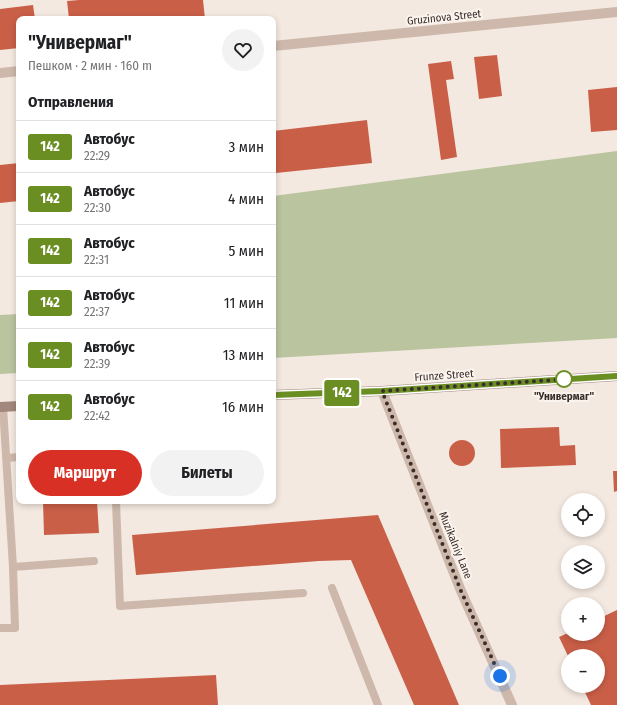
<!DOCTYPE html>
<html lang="ru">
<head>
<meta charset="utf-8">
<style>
	:root { --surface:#fff; --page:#f2f2f2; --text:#202124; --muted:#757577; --line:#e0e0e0; --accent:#d93025 }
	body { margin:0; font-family:"Fira Sans Condensed",sans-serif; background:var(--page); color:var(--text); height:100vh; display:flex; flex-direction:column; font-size:15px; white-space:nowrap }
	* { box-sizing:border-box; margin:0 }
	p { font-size:13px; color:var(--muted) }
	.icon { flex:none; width:22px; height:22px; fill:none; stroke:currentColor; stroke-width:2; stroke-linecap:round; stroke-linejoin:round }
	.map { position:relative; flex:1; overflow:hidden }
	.panel { position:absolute; left:16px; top:16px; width:260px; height:488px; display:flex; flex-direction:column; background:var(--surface); border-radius:8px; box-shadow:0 2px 6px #0003 }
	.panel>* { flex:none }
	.badge { padding:0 8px; border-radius:3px; font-size:14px; line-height:26px }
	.buttons { position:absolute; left:561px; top:493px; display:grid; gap:8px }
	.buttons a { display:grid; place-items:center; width:44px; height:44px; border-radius:50%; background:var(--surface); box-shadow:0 2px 6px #0003; font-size:20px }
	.you { position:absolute; width:20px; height:20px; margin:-10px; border:3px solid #fff; border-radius:50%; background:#1a73e8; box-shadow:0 0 0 6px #1a73e833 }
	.map>.badge { position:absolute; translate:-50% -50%; box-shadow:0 0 0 2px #fff }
	h2 { padding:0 12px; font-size:15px; line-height:36px }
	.round { display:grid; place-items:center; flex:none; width:42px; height:42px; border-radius:21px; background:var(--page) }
	.overview { display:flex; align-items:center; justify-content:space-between; height:68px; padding:0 12px }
	h1 { font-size:19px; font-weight:700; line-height:30px }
	.button { display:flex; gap:8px; margin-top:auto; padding:8px 12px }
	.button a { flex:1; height:46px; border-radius:24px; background:var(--accent); color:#fff; font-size:16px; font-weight:700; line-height:46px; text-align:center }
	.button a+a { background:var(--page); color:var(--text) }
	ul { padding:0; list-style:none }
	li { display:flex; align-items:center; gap:12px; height:52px; padding:0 12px; border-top:1px solid var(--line) }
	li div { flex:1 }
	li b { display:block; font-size:15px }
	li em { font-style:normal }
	li .badge { min-width:44px; font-weight:700; text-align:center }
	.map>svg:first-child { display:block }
	.green { fill:#bac49f }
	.building { fill:#ca5f48 }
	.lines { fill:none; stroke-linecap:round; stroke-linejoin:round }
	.lane { stroke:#cdb8ab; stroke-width:8 }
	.street { stroke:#cdb8ab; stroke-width:10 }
	.secondary { stroke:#a1877c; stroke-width:10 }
	.line-casing { stroke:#fff; stroke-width:9 }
	.line { stroke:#6b8e23; stroke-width:6 }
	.walk { stroke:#3a2e2a; stroke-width:4; stroke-dasharray:0 7.2 }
	.stop-dot { fill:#fff; stroke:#6b8e23; stroke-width:2 }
	.labels { text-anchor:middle; stroke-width:4; stroke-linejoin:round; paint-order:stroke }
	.street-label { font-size:11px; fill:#3a2e2a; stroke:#fbf3ed }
	.stop-label { font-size:11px; font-weight:bold; fill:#3a2e2a; stroke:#fbf3ed }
</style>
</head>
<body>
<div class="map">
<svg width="617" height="705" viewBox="0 0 617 705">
	<rect width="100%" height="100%" fill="#f4e9e0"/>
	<path class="green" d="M 617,151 L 617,338 L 273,358 L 273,196 Z
		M 19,314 L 19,373 L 0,374 L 0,315 Z"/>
	<path class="building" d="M 79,0 L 203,0 L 205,19 L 69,19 L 67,1 Z
		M 33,5 L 35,19 L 19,19 L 19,48 L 0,50 L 0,9 Z
		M 497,55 L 502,96 L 479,99 L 474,57 Z
		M 451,61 L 454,79 L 446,80 L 457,157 L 441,160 L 428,64 Z
		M 617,87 L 617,130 L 591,132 L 588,90 Z
		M 367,120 L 372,163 L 276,173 L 273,131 Z
		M 19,163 L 19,201 L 0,203 L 0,165 Z
		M 559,427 L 560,446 L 575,445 L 576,465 L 501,468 L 500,429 Z
		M449 453a13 13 0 1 1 26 0a13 13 0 1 1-26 0Z
		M 613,471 L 617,471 L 617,491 L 614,492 Z
		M 43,501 L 97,501 L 99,533 L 44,535 Z
		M 378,515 L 459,705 L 414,705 L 351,560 L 319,561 L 136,575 L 132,535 Z
		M 617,610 L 617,705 L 591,705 L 582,686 L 598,686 L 598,656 L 568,656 L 559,637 L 568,633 L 568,634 L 598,634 L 598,619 Z
		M 216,675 L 218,705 L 0,705 L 0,685 Z"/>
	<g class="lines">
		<path class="lane" d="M 3,407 L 13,567 L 94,561
			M 6,458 L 19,457
			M 116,501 L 120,606 L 303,593
			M 332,588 L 378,705
			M 0,628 L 15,628 L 13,567"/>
		<path class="street" d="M 273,46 L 617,12
			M 0,73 L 19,71
			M 382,391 L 461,591 L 512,705"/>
		<path class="secondary" d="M 273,395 L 382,391 L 617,376
			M 0,407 L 19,406"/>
	</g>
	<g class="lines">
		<defs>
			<path id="line" d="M 273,395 L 382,391 L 617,376"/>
		</defs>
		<use href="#line" class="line-casing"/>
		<use href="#line" class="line"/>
		<path class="walk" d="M 500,676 L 461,591 L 382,391 L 570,379 L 564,379"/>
	</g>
	<circle class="stop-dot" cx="564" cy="379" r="8"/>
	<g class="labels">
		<g class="street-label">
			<text transform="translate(444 17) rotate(-6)" y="4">Gruzinova Street</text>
			<text transform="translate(444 375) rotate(-4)" y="4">Frunze Street</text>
			<text transform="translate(456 545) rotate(68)" y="4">Muzikalniy Lane</text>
		</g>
		<g class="stop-label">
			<text x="564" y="400">"Универмаг"</text>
		</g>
	</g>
</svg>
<div class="buttons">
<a><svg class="icon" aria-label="locate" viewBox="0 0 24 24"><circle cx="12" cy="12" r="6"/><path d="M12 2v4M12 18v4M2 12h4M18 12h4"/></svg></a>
<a><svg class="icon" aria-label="layers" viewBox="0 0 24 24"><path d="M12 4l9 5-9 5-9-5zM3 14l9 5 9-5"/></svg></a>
<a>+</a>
<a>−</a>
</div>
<div class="you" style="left:500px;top:676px"></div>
<b class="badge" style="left:342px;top:393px;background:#6b8e23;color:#fff">142</b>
<section class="panel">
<div class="overview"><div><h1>&quot;Универмаг&quot;</h1><p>Пешком · 2 мин · 160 m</p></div><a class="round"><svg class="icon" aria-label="heart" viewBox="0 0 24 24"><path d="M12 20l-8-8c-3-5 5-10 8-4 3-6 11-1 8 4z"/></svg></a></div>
<h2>Отправления</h2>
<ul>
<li><span class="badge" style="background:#6b8e23;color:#fff">142</span><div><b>Автобус</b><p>22:29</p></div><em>3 мин</em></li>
<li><span class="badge" style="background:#6b8e23;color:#fff">142</span><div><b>Автобус</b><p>22:30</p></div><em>4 мин</em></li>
<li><span class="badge" style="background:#6b8e23;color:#fff">142</span><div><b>Автобус</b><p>22:31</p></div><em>5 мин</em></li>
<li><span class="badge" style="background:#6b8e23;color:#fff">142</span><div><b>Автобус</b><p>22:37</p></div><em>11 мин</em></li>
<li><span class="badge" style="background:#6b8e23;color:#fff">142</span><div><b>Автобус</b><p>22:39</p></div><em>13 мин</em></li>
<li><span class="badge" style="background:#6b8e23;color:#fff">142</span><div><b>Автобус</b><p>22:42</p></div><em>16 мин</em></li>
</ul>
<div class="button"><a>Маршрут</a><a>Билеты</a></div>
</section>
</div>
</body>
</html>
